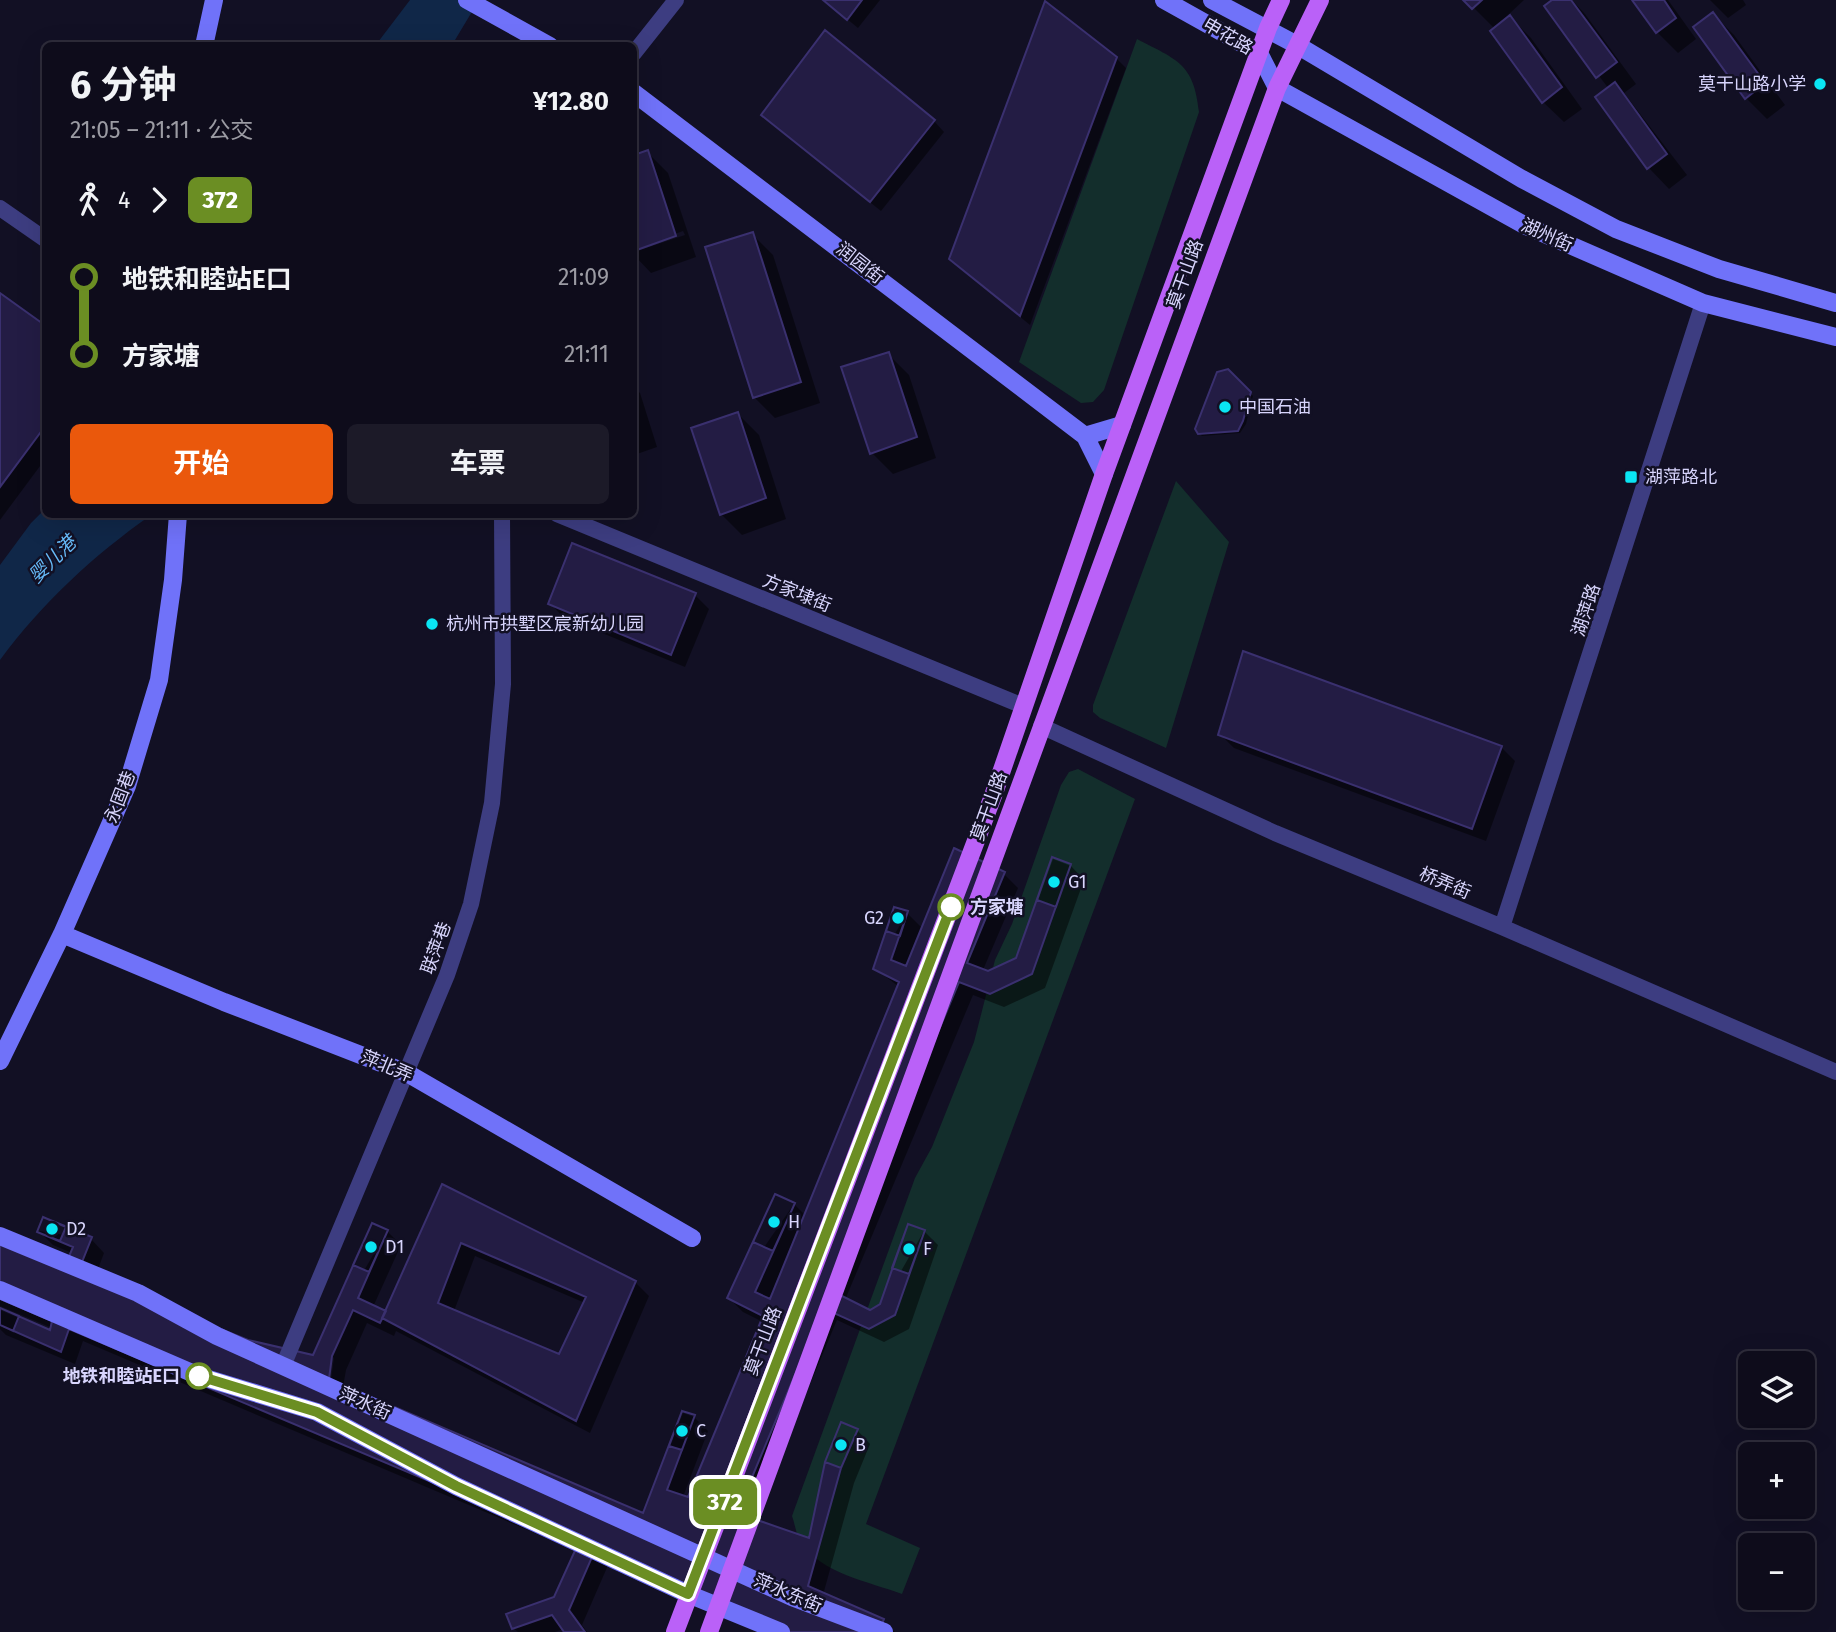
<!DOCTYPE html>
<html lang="zh">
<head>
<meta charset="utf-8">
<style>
	:root { --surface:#0e0c1b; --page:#1c1a28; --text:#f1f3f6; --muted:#9b9ba3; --line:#2e2c3a; --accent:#ea580c }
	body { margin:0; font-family:"Fira Sans","Noto Sans SC",sans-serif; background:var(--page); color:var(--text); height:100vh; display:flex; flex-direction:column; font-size:26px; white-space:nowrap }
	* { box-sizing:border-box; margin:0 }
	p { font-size:23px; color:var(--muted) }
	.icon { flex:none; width:38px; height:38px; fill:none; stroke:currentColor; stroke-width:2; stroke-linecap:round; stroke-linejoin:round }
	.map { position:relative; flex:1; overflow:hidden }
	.panel { position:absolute; left:42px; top:42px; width:595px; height:476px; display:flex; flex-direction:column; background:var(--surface); border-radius:10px; box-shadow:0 7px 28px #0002,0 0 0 2px var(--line) }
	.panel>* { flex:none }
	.badge { padding:0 14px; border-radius:10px; font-size:24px; line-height:46px }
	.tools { position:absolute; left:1738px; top:1351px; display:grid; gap:14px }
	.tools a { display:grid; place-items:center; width:77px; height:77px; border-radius:10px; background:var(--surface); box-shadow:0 7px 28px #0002,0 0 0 2px var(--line); font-size:35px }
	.map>.badge { position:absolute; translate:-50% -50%; box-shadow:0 0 0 4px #fff }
	.legs { display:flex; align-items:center; gap:10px; height:77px; padding:0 28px; font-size:23px }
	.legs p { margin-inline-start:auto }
	.summary { display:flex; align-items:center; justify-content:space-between; height:119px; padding:0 28px }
	h1 { font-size:38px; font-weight:700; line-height:52px }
	.primary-button { display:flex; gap:14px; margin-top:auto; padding:14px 28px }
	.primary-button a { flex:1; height:80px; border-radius:10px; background:var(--accent); color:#fff; font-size:28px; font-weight:700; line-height:80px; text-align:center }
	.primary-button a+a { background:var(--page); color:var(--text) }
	ul { padding:0 28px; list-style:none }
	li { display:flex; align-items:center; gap:24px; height:77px; font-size:26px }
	li i { display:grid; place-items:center; width:10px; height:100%; margin:0 9px; background:currentColor }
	li i::after { content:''; width:18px; height:18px; margin:-9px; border:5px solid; border-radius:50%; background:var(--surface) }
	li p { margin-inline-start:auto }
	li:first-child i { background:linear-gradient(#0000 50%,currentColor 0) }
	li:last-child i { background:linear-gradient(currentColor 50%,#0000 0) }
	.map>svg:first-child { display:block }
	.green { fill:#132e2c }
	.water { fill:#102748 }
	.shadow { fill:#0007; fill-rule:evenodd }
	.building { fill:#231c44; stroke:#3a306f; stroke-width:2; fill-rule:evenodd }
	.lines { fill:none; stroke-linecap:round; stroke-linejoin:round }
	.street { stroke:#3d3d81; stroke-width:16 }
	.secondary { stroke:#7072f9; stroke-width:18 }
	.primary { stroke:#ba61f8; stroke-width:18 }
	.line-1-casing { stroke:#fff; stroke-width:16 }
	.line-1 { stroke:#6b8e23; stroke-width:10 }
	.poi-dot { fill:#0ae5f3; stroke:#121024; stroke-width:2.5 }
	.stop-1-dot { fill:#fff; stroke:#6b8e23; stroke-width:3.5 }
	.labels { text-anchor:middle; stroke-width:5; stroke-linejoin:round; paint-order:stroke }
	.street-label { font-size:18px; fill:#d8d5fd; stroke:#121024 }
	.poi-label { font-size:18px; fill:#d8d5fd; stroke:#121024; text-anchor:start }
	.stop-label { font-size:18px; font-weight:bold; fill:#d8d5fd; stroke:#121024; text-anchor:start }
	.water-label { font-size:19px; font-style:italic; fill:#67bbf9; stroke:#121024 }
</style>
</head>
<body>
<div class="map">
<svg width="1836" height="1632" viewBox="0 0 1836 1632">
	<rect width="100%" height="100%" fill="#121024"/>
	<path class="green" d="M 1137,39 C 1177,60 1194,63 1199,112 L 1104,390 L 1093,402 L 1081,403 L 1019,362 Z
		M 1176,481 L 1229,542 L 1166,748 L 1100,718 L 1093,712 L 1093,705 Z
		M 1078,769 L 1135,799 L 866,1524 L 920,1548 L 902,1594 C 870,1582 820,1573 801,1542 C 796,1535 795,1524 792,1516 L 915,1178 L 932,1147 L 974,1042 L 995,960 L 1012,924 L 1061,785 L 1069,772 Z"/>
	<path class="water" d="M 410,0 L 479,0 L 452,45 L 375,46 Z
		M 45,509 L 46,514 L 151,515 C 93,556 43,602 0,660 L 0,565 L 31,523 Z"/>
	<path class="shadow" d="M 824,0 L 880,0 L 858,28 Z
		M 1466,0 L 1524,0 L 1508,15 L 1531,38 L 1582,109 L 1564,122 L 1543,102 L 1495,29 Z
		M 1555,0 L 1572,0 L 1585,14 L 1636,84 L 1624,93 L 1687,175 L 1669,189 L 1649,168 L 1598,98 L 1609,89 L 1546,7 Z
		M 1634,0 L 1668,0 L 1696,39 L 1678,53 L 1657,32 Z
		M 1710,0 L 1743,0 L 1746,5 L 1728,18 Z
		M 1713,14 L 1734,35 L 1785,105 L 1767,119 L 1746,98 Z
		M 1116,58 L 1126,68 L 1030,325 L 962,269 Z
		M 934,121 L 944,132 L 881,211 L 773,125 Z
		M 647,152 L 668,173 L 696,257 L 651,273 L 634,255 L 634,157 ZM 683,231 L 685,235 L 640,250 L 640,247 Z
		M 752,234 L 773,255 L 820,403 L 775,418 L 754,397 Z
		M 0,295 L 46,329 L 46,458 L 0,520 Z
		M 888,354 L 909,375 L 936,458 L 893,474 L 872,453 Z
		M 1228,371 L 1253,396 L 1246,424 L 1240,433 L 1202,436 L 1199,433 Z
		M 634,387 L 640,393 L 657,447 L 634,455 Z
		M 738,414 L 759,435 L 786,519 L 742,535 L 721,514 Z
		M 695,595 L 709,609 L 685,667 L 563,617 L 550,603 Z
		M 1220,734 L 1501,747 L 1515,761 L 1486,841 L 1234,748 Z
		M 1053,859 L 1071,866 L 1084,880 L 1045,988 L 1004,1007 L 973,995 L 845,1300 L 870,1312 L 881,1306 L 924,1231 L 938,1245 L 909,1329 L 884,1342 L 837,1320 L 753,1520 L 811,1540 L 857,1430 L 870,1444 L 854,1483 L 823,1595 L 883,1620 L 895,1632 L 780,1632 L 609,1563 L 582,1625 L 587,1632 L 567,1632 L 564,1629 L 555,1632 L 518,1632 L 513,1628 L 556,1599 L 577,1551 L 83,1341 L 75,1364 L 6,1335 L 0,1329 L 0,1310 L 51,1332 L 52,1328 L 0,1306 L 0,1241 L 66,1269 L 72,1253 L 53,1245 L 39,1231 L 91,1239 L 104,1253 L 94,1280 L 247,1341 L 314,1357 L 387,1231 L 401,1245 L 373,1307 L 387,1313 L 443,1187 L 635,1282 L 649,1296 L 590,1433 L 396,1331 L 394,1336 L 367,1323 L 346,1370 L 343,1387 L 644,1515 L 683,1413 L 694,1417 L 708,1431 L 683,1497 L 689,1499 L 763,1322 L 743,1312 L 729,1298 L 794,1204 L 806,1216 L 899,987 L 875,968 L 907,913 L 923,929 L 1004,874 L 1018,888 L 983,970 L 988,972 L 1017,959 ZM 475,1256 L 585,1303 L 560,1356 L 454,1311 ZM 334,1357 L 330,1388 L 326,1387 L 330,1362 Z"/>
	<path class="building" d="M 823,0 L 862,0 L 847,20 Z
		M 1463,0 L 1482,0 L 1472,9 Z
		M 1552,0 L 1571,0 L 1617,62 L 1596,78 L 1544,6 Z
		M 1632,0 L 1664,0 L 1676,18 L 1656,33 Z
		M 1045,1 L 1117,57 L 1020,316 L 949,259 Z
		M 1713,12 L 1765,83 L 1745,99 L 1693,27 Z
		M 1510,15 L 1562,87 L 1542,103 L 1490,31 Z
		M 825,30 L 935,120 L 870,202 L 761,115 Z
		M 1615,82 L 1667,154 L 1647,169 L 1595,97 Z
		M 648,150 L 676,236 L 634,251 L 634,155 Z
		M 753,232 L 801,382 L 753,398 L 705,247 Z
		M 0,293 L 46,326 L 46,425 L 0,487 Z
		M 889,352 L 917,437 L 870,454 L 841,367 Z
		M 1228,369 L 1251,392 L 1243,421 L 1238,431 L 1198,434 L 1195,429 L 1217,372 Z
		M 738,412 L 766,498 L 720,515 L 691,428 Z
		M 572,543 L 696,593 L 671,655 L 548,604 Z
		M 1243,651 L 1502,746 L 1472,829 L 1218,735 Z
		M 954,848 L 1005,872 L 967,963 L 988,971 L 1016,958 L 1052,857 L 1071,864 L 1032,974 L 990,994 L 959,982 L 830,1290 L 870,1310 L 880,1304 L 908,1224 L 925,1230 L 895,1315 L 869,1329 L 823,1308 L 737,1513 L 809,1538 L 825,1462 L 841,1422 L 858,1429 L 841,1468 L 808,1586 L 884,1619 L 879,1632 L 778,1632 L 595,1550 L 569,1610 L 585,1632 L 564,1632 L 552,1615 L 512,1629 L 506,1614 L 554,1597 L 578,1544 L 69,1329 L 61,1352 L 0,1325 L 0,1308 L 50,1330 L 52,1321 L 0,1299 L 0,1240 L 65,1266 L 73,1247 L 37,1232 L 43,1217 L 92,1237 L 78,1272 L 248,1340 L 313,1355 L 372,1223 L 388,1230 L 358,1298 L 386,1311 L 380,1323 L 353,1310 L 332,1356 L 329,1379 L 643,1513 L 682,1411 L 695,1415 L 667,1490 L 688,1497 L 763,1316 L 727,1298 L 775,1194 L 795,1203 L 755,1292 L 770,1299 L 899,982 L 873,969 L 894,907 L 908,911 L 891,960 L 906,966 Z
		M 1052,857 L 1071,864 L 1056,907 L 1037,900 Z
		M 894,907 L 908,911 L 900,936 L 886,931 Z
		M 442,1184 L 636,1281 L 576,1421 L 382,1318 ZM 461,1243 L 586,1297 L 559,1354 L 438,1303 Z
		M 775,1194 L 795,1203 L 773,1251 L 753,1242 Z
		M 43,1217 L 66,1227 L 60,1241 L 37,1232 Z
		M 372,1223 L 388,1230 L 369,1272 L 353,1265 Z
		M 908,1224 L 925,1230 L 909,1274 L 892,1268 Z
		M 0,1308 L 19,1316 L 13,1331 L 0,1325 Z
		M 682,1411 L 695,1415 L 682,1450 L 669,1446 Z
		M 841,1422 L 858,1429 L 841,1468 L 825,1462 Z"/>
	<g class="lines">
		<path class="street" d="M 634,53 L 676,0
			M 0,208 L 46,240
			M 557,514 L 1023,706
			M 1041,726 L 1275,833 L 1502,927 L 1836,1072
			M 1502,927 L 1703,303
			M 283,1366 L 447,975 L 471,904 L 492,803 L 503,684 L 502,514"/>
		<path class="secondary" d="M 467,0 L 550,46
			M 1164,0 L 1259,53 L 1277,88 L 1524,225 L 1703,303 L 1836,337
			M 1212,0 L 1297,45 L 1522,179 L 1616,229 L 1719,269 L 1836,303
			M 204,46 L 214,0
			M 634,93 L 1085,436 L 1104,474
			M 1085,436 L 1122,425
			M 62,934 L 224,1002 L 407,1073 L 692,1238
			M 0,1061 L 62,934 L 127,786 L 159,680 L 173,580 L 178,514
			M 0,1236 L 138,1293 L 217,1336 L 792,1597 L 884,1632
			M 0,1290 L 199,1376 L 317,1412 L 456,1486 L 688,1594 L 781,1632"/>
		<path class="primary" d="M 675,1632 L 993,796 L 1104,474 L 1268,28 L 1281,0
			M 709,1632 L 1277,88 L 1320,0"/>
	</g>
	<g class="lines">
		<defs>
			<path id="line-1" d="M 199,1376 L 317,1412 L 456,1486 L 688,1594 L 951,907"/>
		</defs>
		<use href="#line-1" class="line-1-casing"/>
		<use href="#line-1" class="line-1"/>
	</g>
	<g class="poi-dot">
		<circle cx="1820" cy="84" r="7"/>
		<circle cx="1225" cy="407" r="7"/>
		<rect x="1624" y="470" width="14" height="14" rx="3.5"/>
		<circle cx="432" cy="624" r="7"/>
		<circle cx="1054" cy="882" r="7"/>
		<circle cx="898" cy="918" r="7"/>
		<circle cx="774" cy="1222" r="7"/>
		<circle cx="52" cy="1229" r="7"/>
		<circle cx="371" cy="1247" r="7"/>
		<circle cx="909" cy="1249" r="7"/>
		<circle cx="682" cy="1431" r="7"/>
		<circle cx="841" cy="1445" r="7"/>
	</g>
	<g class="stop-1-dot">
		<circle cx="951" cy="907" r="12"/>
		<circle cx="199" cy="1376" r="12"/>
	</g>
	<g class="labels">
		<g class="street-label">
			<text transform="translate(1228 36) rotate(30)" y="6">申花路</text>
			<text transform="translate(1547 235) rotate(24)" y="6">湖州街</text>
			<text transform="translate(860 263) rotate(38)" y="6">润园街</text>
			<text transform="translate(1185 274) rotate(-70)" y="6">莫干山路</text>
			<text transform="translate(797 593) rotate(22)" y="6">方家埭街</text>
			<text transform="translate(1586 610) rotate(-72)" y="6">湖萍路</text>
			<text transform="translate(120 797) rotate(-69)" y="6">永固巷</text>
			<text transform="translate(989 806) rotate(-70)" y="6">莫干山路</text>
			<text transform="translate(1445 883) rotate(23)" y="6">桥弄街</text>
			<text transform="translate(436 948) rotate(-70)" y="6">联萍巷</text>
			<text transform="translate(387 1066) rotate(23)" y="6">萍北弄</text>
			<text transform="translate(763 1341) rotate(-69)" y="6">莫干山路</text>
			<text transform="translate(365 1403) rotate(24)" y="6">萍水街</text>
			<text transform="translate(788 1593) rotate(23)" y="6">萍水东街</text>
		</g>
		<g class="poi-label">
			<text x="1806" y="90" text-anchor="end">莫干山路小学</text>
			<text x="1239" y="413">中国石油</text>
			<text x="1645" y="483">湖萍路北</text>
			<text x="446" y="630">杭州市拱墅区宸新幼儿园</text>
			<text x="1068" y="888">G1</text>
			<text x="884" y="924" text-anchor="end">G2</text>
			<text x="788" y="1228">H</text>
			<text x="66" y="1235">D2</text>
			<text x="385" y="1253">D1</text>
			<text x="923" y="1255">F</text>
			<text x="696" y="1437">C</text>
			<text x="855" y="1451">B</text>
		</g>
		<g class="stop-label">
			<text x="970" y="913">方家塘</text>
			<text x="180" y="1382" text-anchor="end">地铁和睦站E口</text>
		</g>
		<g class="water-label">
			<text transform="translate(52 559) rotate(-45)" y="7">婴儿港</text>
		</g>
	</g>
</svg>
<div class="tools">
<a><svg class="icon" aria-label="layers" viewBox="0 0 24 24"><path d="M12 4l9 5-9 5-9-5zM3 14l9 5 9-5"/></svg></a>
<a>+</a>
<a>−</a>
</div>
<b class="badge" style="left:725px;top:1502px;background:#6b8e23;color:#fff">372</b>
<section class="panel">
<div class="summary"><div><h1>6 分钟</h1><p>21:05 – 21:11 · 公交</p></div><b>¥12.80</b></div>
<div class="legs"><svg class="icon" aria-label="walk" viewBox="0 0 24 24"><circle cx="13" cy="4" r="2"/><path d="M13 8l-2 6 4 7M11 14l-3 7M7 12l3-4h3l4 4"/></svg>4<svg class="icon" aria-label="forward" viewBox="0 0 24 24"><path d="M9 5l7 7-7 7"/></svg><b class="badge" style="background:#6b8e23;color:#fff">372</b></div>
<ul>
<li><i style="color:#6b8e23"></i><b>地铁和睦站E口</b><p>21:09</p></li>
<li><i style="color:#6b8e23"></i><b>方家塘</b><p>21:11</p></li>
</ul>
<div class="primary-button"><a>开始</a><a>车票</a></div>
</section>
</div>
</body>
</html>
